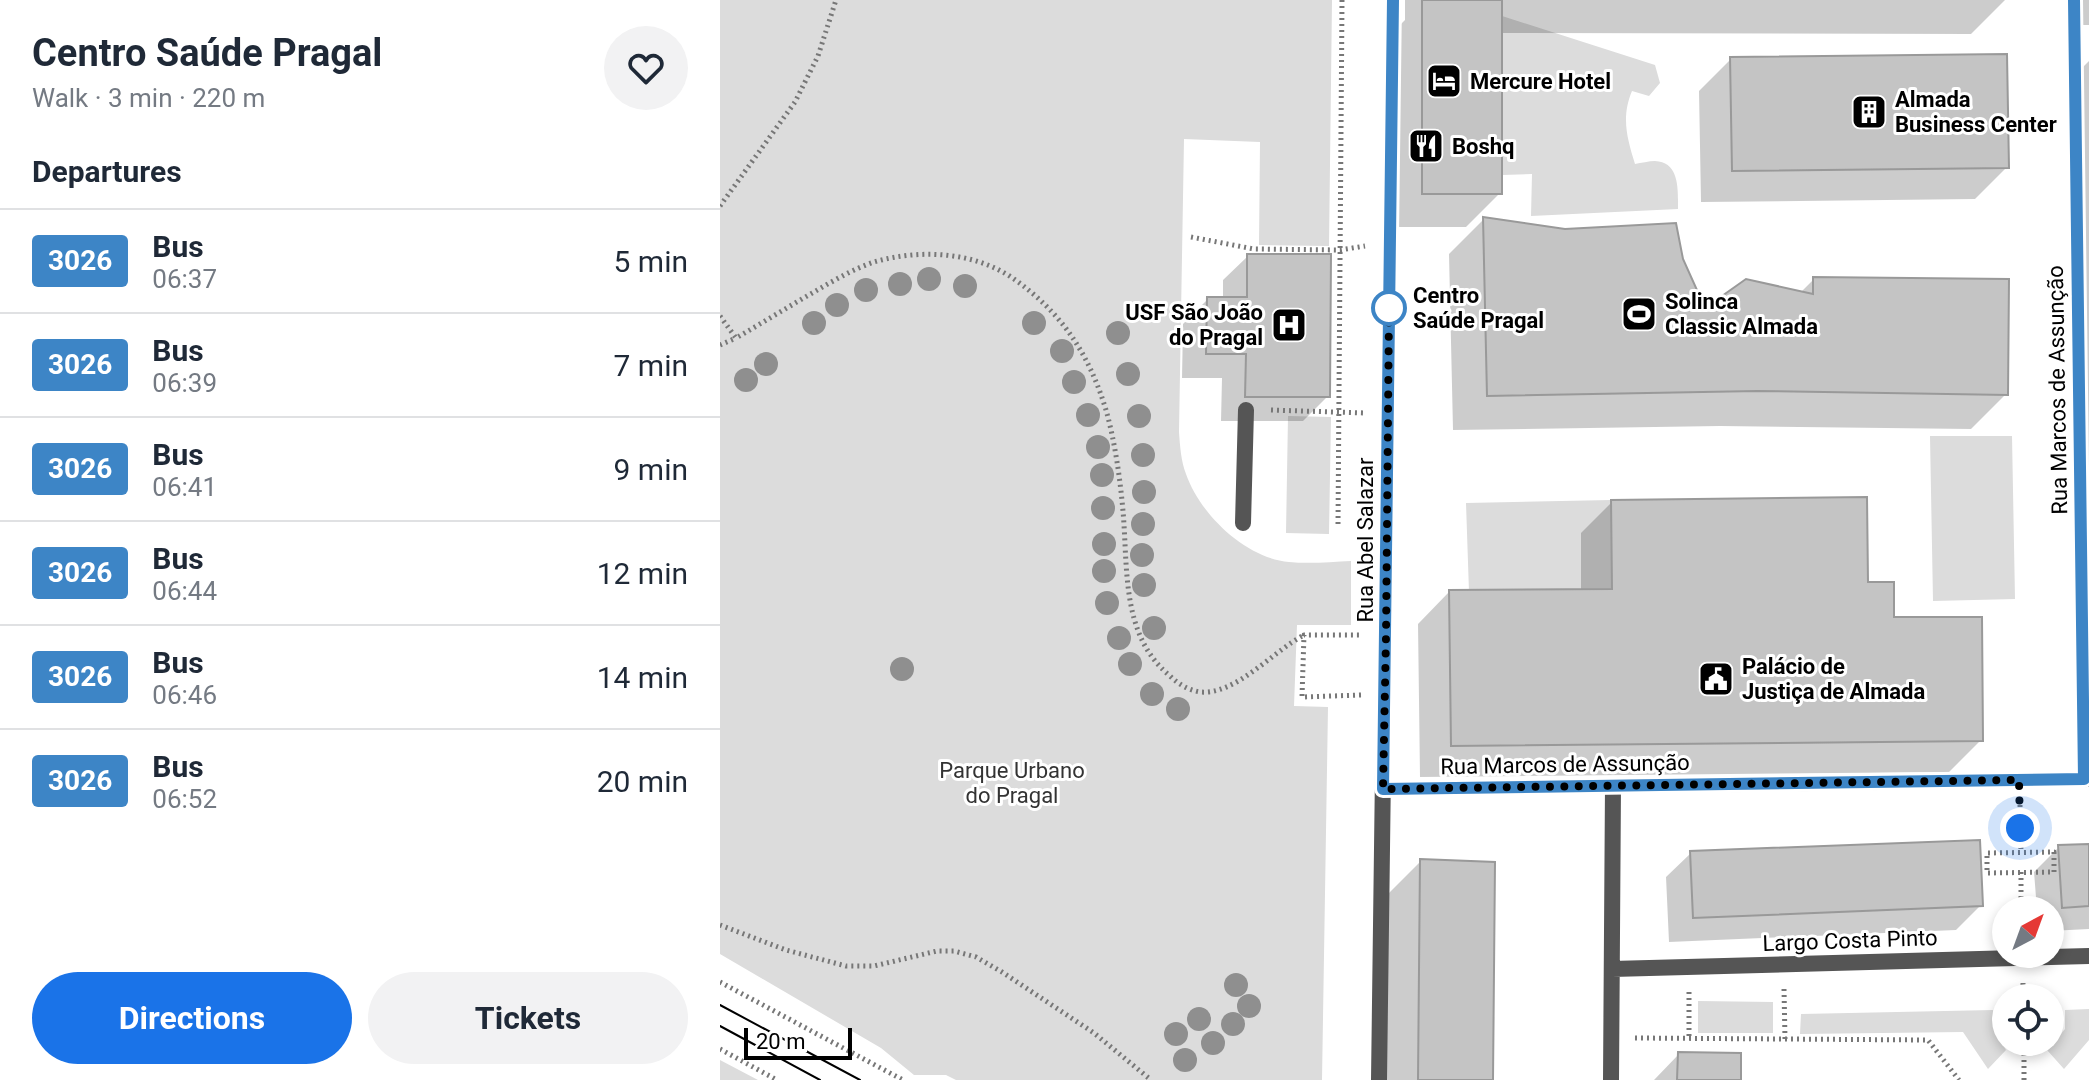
<!DOCTYPE html>
<html lang="en">
<head>
<meta charset="utf-8">
<style>
	:root { --surface:#fff; --page:#f2f2f3; --text:#1f2937; --muted:#747a83; --line:#e0e1e3; --accent:#1a73e8 }
	body { margin:0; font-family:Roboto,sans-serif; background:var(--page); color:var(--text); height:100vh; display:flex; flex-direction:column; font-size:30px; white-space:nowrap }
	* { box-sizing:border-box; margin:0 }
	p { font-size:26px; color:var(--muted) }
	.icon { flex:none; width:44px; height:44px; fill:none; stroke:currentColor; stroke-width:2; stroke-linecap:round; stroke-linejoin:round }
	.map { position:relative; flex:1; overflow:hidden }
	.side { display:flex; flex-direction:column; background:var(--surface); width:720px }
	.side>* { flex:none }
	.badge { padding:0 16px; border-radius:6px; font-size:28px; line-height:52px }
	.needle { width:52px; rotate:41deg }
	.buttons { position:absolute; left:1272px; top:896px; display:grid; gap:16px }
	.buttons a { display:grid; place-items:center; width:72px; height:72px; border-radius:50%; background:var(--surface); box-shadow:0 4px 12px #0003; font-size:40px }
	.scale { position:absolute; left:24px; bottom:20px; width:108px; box-sizing:border-box; padding-left:8px; border:4px solid #000; border-top:0; font-size:22px; line-height:28px; white-space:nowrap; color:#000; -webkit-text-stroke:6px #fff; paint-order:stroke }
	.you { position:absolute; width:40px; height:40px; margin:-20px; border:6px solid #fff; border-radius:50%; background:#1a73e8; box-shadow:0 0 0 12px #1a73e833 }
	.map>.badge { position:absolute; translate:-50% -50%; box-shadow:0 0 0 4px #fff }
	h2 { padding:0 32px; font-size:30px; line-height:72px }
	.round { display:grid; place-items:center; flex:none; width:84px; height:84px; border-radius:42px; background:var(--page) }
	.overview { display:flex; align-items:center; justify-content:space-between; height:136px; padding:0 32px }
	h1 { font-size:38px; font-weight:700; line-height:60px }
	.button { display:flex; gap:16px; margin-top:auto; padding:16px 32px }
	.button a { flex:1; height:92px; border-radius:48px; background:var(--accent); color:#fff; font-size:32px; font-weight:700; line-height:92px; text-align:center }
	.button a+a { background:var(--page); color:var(--text) }
	ul { padding:0; list-style:none }
	li { display:flex; align-items:center; gap:24px; height:104px; padding:0 32px; border-top:2px solid var(--line) }
	li div { flex:1 }
	li b { display:block; font-size:30px }
	li em { font-style:normal }
	li .badge { min-width:88px; font-weight:700; text-align:center }
	main { display:flex; flex:1; min-height:0 }
	.map>svg:first-child { display:block }
	.green { fill:#dcdcdc }
	.shadow { fill:#0003 }
	.building { fill:#c4c4c4; stroke:#999; stroke-width:2 }
	.lines { fill:none; stroke-linecap:round; stroke-linejoin:round }
	.path { stroke:#777; stroke-width:5; stroke-dasharray:2 4; stroke-linecap:butt }
	.lane { stroke:#555; stroke-width:16 }
	.street { stroke:#555; stroke-width:16 }
	.tram { stroke:#000; stroke-width:2 }
	.tree { fill:#8f8f8f }
	.line-casing { stroke:#fff; stroke-width:18 }
	.line { stroke:#3d85c6; stroke-width:12 }
	.walk { stroke:#000; stroke-width:8; stroke-dasharray:0 14.4 }
	.stop-dot { fill:#fff; stroke:#3d85c6; stroke-width:4 }
	.labels { text-anchor:middle; stroke-width:6; stroke-linejoin:round; paint-order:stroke }
	.poi-label { font-size:22px; font-weight:bold; fill:#000; stroke:#fff; text-anchor:start }
	.stop-label { font-size:22px; font-weight:bold; fill:#000; stroke:#fff; text-anchor:start }
	.street-label { font-size:22px; fill:#000; stroke:#fff }
	.park-label { font-size:22px; fill:#333; stroke:#fff }
</style>
</head>
<body>
<main>
<section class="side">
<div class="overview"><div><h1>Centro Saúde Pragal</h1><p>Walk · 3 min · 220 m</p></div><a class="round"><svg class="icon" aria-label="heart" viewBox="0 0 24 24"><path d="M12 20l-8-8c-3-5 5-10 8-4 3-6 11-1 8 4z"/></svg></a></div>
<h2>Departures</h2>
<ul>
<li><span class="badge" style="background:#3d85c6;color:#fff">3026</span><div><b>Bus</b><p>06:37</p></div><em>5 min</em></li>
<li><span class="badge" style="background:#3d85c6;color:#fff">3026</span><div><b>Bus</b><p>06:39</p></div><em>7 min</em></li>
<li><span class="badge" style="background:#3d85c6;color:#fff">3026</span><div><b>Bus</b><p>06:41</p></div><em>9 min</em></li>
<li><span class="badge" style="background:#3d85c6;color:#fff">3026</span><div><b>Bus</b><p>06:44</p></div><em>12 min</em></li>
<li><span class="badge" style="background:#3d85c6;color:#fff">3026</span><div><b>Bus</b><p>06:46</p></div><em>14 min</em></li>
<li><span class="badge" style="background:#3d85c6;color:#fff">3026</span><div><b>Bus</b><p>06:52</p></div><em>20 min</em></li>
</ul>
<div class="button"><a>Directions</a><a>Tickets</a></div>
</section>
<div class="map">
<svg width="1369" height="1080" viewBox="0 0 1369 1080">
	<rect width="100%" height="100%" fill="#fff"/>
	<path class="green" d="M 0,0 L 612,0 L 609,246 L 539,245 L 540,142 L 464,139 L 459,432 C 460,446 461,461 466,474 C 480,514 525,558 569,562 C 589,564 611,562 631,561 L 631,625 L 577,625 L 574,706 L 608,707 L 602,1080 L 236,1080 L 226,1075 L 194,1075 L 161,1048 L 0,954 Z
		M 782,16 L 935,65 L 940,83 L 929,96 L 912,91 C 901,117 907,138 915,164 C 921,163 929,161 935,161 C 960,162 958,190 958,209 L 811,216 L 812,174 L 782,175 Z
		M 568,416 L 611,417 L 609,534 L 566,533 Z
		M 1210,436 L 1292,436 L 1295,599 L 1213,601 Z
		M 891,500 L 892,589 L 749,592 L 746,503 Z
		M 978,1001 L 1053,1002 L 1053,1033 L 978,1033 Z
		M 1369,1009 L 1369,1040 L 1344,1069 L 1327,1050 L 1345,1029 L 1345,1010 Z
		M 1273,1010 L 1274,1031 L 1286,1050 L 1268,1069 L 1243,1032 L 1080,1034 L 1081,1014 Z
		M 0,1060 L 38,1080 L 0,1080 Z"/>
	<path class="shadow" d="M 685,0 L 1285,0 L 1251,34 L 780,33 L 780,193 L 746,227 L 668,227 L 669,36 L 685,20 Z
		M 1348,0 L 1369,0 L 1369,25 L 1348,25 Z
		M 1011,59 L 1287,167 L 1255,199 L 981,202 L 979,91 Z
		M 1369,61 L 1369,723 L 1350,80 Z
		M 764,219 L 961,259 L 984,311 L 1080,293 L 1094,279 L 1286,394 L 1251,429 L 1000,426 L 733,430 L 729,254 Z
		M 528,256 L 608,396 L 583,421 L 501,421 L 502,378 L 462,378 L 463,324 L 488,299 L 503,299 L 503,280 Z
		M 892,502 L 1146,584 L 1261,740 L 1229,772 L 700,777 L 698,624 L 729,592 L 861,591 L 861,533 Z
		M 1369,846 L 1369,929 L 1330,931 L 1330,910 L 1317,910 L 1314,872 L 1339,847 Z
		M 971,853 L 1261,905 L 1236,930 L 949,942 L 946,877 Z
		M 701,861 L 771,1080 L 657,1080 L 658,904 Z
		M 959,1054 L 1019,1080 L 934,1080 Z"/>
	<path class="building" d="M 702,0 L 782,0 L 782,194 L 702,194 Z
		M 1287,54 L 1289,168 L 1012,171 L 1010,57 Z
		M 763,217 L 845,229 L 956,223 L 963,259 L 985,308 L 1026,279 L 1093,294 L 1093,277 L 1289,279 L 1288,395 L 1037,391 L 767,396 Z
		M 527,254 L 611,254 L 610,397 L 525,397 L 526,354 L 486,354 L 487,297 L 527,297 Z
		M 1147,497 L 1148,582 L 1174,582 L 1174,617 L 1262,617 L 1263,741 L 731,746 L 729,590 L 892,589 L 891,500 Z
		M 1260,840 L 1263,906 L 973,918 L 970,851 Z
		M 1369,844 L 1369,906 L 1342,908 L 1338,845 Z
		M 700,859 L 775,862 L 773,1080 L 698,1080 Z
		M 958,1052 L 1021,1053 L 1021,1080 L 957,1080 Z"/>
	<g class="lines">
		<path class="path" d="M 0,206 L 75,102 L 98,56 L 116,0
			M 471,237 L 534,249 L 620,250 L 645,246
			M 0,316 L 16,338 C 42,323 68,307 94,292 C 113,281 133,269 154,262 C 199,249 254,251 294,279 C 342,313 369,354 386,410 C 395,442 400,478 403,511 C 408,568 401,635 449,675 C 458,684 468,690 480,692 C 516,695 552,652 584,635
			M 0,345 L 16,338
			M 551,410 L 645,413
			M 618,524 L 622,0
			M 641,695 L 582,697 L 584,635 L 641,635
			M 1300,805 L 1301,853
			M 1334,852 L 1334,872 L 1267,873 L 1267,853 Z
			M 1301,872 L 1301,910
			M 0,925 L 66,950 L 126,966 L 154,966 L 217,951 L 234,951 L 256,957 L 282,972 L 374,1033 L 431,1080
			M 0,982 L 183,1080
			M 1303,983 L 1303,998
			M 1064,989 L 1065,1039
			M 969,992 L 969,1039
			M 915,1038 L 1208,1040 L 1239,1080
			M 1304,1042 L 1304,1080
			M 0,1049 L 57,1080"/>
		<path class="lane" d="M 523,523 L 526,410"/>
		<path class="street" d="M 1354,0 L 1364,779
			M 663,789 L 1369,779
			M 892,969 L 1369,956
			M 659,1080 L 673,0
			M 891,1080 L 893,785"/>
		<path class="tram" d="M 0,1005 L 140,1080
			M 0,1026 L 100,1080"/>
	</g>
	<g class="tree">
		<circle cx="209" cy="279" r="12"/>
		<circle cx="180" cy="284" r="12"/>
		<circle cx="245" cy="286" r="12"/>
		<circle cx="146" cy="290" r="12"/>
		<circle cx="117" cy="305" r="12"/>
		<circle cx="94" cy="323" r="12"/>
		<circle cx="314" cy="323" r="12"/>
		<circle cx="398" cy="333" r="12"/>
		<circle cx="342" cy="351" r="12"/>
		<circle cx="46" cy="364" r="12"/>
		<circle cx="408" cy="374" r="12"/>
		<circle cx="26" cy="380" r="12"/>
		<circle cx="354" cy="382" r="12"/>
		<circle cx="368" cy="415" r="12"/>
		<circle cx="419" cy="416" r="12"/>
		<circle cx="378" cy="447" r="12"/>
		<circle cx="423" cy="455" r="12"/>
		<circle cx="382" cy="475" r="12"/>
		<circle cx="424" cy="492" r="12"/>
		<circle cx="383" cy="508" r="12"/>
		<circle cx="423" cy="524" r="12"/>
		<circle cx="384" cy="544" r="12"/>
		<circle cx="422" cy="555" r="12"/>
		<circle cx="384" cy="571" r="12"/>
		<circle cx="424" cy="585" r="12"/>
		<circle cx="387" cy="603" r="12"/>
		<circle cx="434" cy="628" r="12"/>
		<circle cx="399" cy="638" r="12"/>
		<circle cx="410" cy="664" r="12"/>
		<circle cx="182" cy="669" r="12"/>
		<circle cx="432" cy="694" r="12"/>
		<circle cx="458" cy="709" r="12"/>
		<circle cx="516" cy="985" r="12"/>
		<circle cx="529" cy="1006" r="12"/>
		<circle cx="479" cy="1019" r="12"/>
		<circle cx="513" cy="1024" r="12"/>
		<circle cx="456" cy="1034" r="12"/>
		<circle cx="493" cy="1043" r="12"/>
		<circle cx="465" cy="1060" r="12"/>
	</g>
	<g class="lines">
		<defs>
			<path id="line" d="M 673,0 L 663,789 L 1364,779 L 1354,0"/>
		</defs>
		<use href="#line" class="line-casing"/>
		<use href="#line" class="line"/>
		<path class="walk" d="M 669,308 L 666,636 L 663,789 L 1299,780 L 1300,828"/>
	</g>
	<defs>
		<symbol id="hotel-square" viewBox="-11 -11 22 22"><rect x="-9" y="-9" width="18" height="18" rx="4" fill="#000" stroke="#fff"/><path d="M-6-4.5h1.5V1H6V5H4.5V3h-9V5H-6ZM-4 0a1.8 1.8 0 1 1 3.6 0ZM.5 0V-2.5h3Q6-2.5 6 0Z" fill="#fff"/></symbol>
		<symbol id="building-square" viewBox="-11 -11 22 22"><rect x="-9" y="-9" width="18" height="18" rx="4" fill="#000" stroke="#fff"/><path d="M-4-6H4V6H1V3H-1V6H-4ZM-2.5-4.3h1.7v1.8h-1.7ZM.8-4.3h1.7v1.8H.8ZM-2.5-1h1.7V.8h-1.7ZM.8-1h1.7V.8H.8Z" fill="#fff"/></symbol>
		<symbol id="restaurant-square" viewBox="-11 -11 22 22"><rect x="-9" y="-9" width="18" height="18" rx="4" fill="#000" stroke="#fff"/><path d="M-5-6h1v4h1v-4h1v4h1v-4h1v5L-1.5 .5V6h-2V.5L-5-1ZM5-6V6H3V1.5H1.5Q1.5-4 5-6Z" fill="#fff"/></symbol>
		<symbol id="stadium-square" viewBox="-11 -11 22 22"><rect x="-9" y="-9" width="18" height="18" rx="4" fill="#000" stroke="#fff"/><path d="M0-5a6.5 5 0 1 0 0 10a6.5 5 0 1 0 0-10ZM-3.5-1.8h7v3.6h-7Z" fill="#fff"/></symbol>
		<symbol id="hospital-square" viewBox="-11 -11 22 22"><rect x="-9" y="-9" width="18" height="18" rx="4" fill="#000" stroke="#fff"/><path d="M-5-5h3v3.5h4V-5h3V5h-3V1.5h-4V5h-3Z" fill="#fff"/></symbol>
		<symbol id="civic-square" viewBox="-11 -11 22 22"><rect x="-9" y="-9" width="18" height="18" rx="4" fill="#000" stroke="#fff"/><path d="M-.6-6.5H3V-4.5H.6V-3L4-1V1h2V6H-6V1h2V-1L-.6-3ZM-1.2 2.5V6h2.4V2.5Z" fill="#fff"/></symbol>
	</defs>
	<g fill-rule="evenodd">
		<use href="#hotel-square" x="704" y="61" width="40" height="40"/>
		<use href="#building-square" x="1129" y="92" width="40" height="40"/>
		<use href="#restaurant-square" x="686" y="126" width="40" height="40"/>
		<use href="#stadium-square" x="899" y="294" width="40" height="40"/>
		<use href="#hospital-square" x="549" y="305" width="40" height="40"/>
		<use href="#civic-square" x="976" y="659" width="40" height="40"/>
	</g>
	<circle class="stop-dot" cx="669" cy="308" r="16"/>
	<g class="labels">
		<g class="poi-label">
			<text x="750" y="89">Mercure Hotel</text>
			<text x="1175" y="107">Almada<tspan x="1175" dy="25">Business Center</tspan></text>
			<text x="732" y="154">Boshq</text>
			<text x="945" y="309">Solinca<tspan x="945" dy="25">Classic Almada</tspan></text>
			<text x="543" y="320" text-anchor="end">USF São João<tspan x="543" dy="25">do Pragal</tspan></text>
			<text x="1022" y="674">Palácio de<tspan x="1022" dy="25">Justiça de Almada</tspan></text>
		</g>
		<g class="stop-label">
			<text x="693" y="303">Centro<tspan x="693" dy="25">Saúde Pragal</tspan></text>
		</g>
		<g class="street-label">
			<text transform="translate(1337 390) rotate(-91)" y="8">Rua Marcos de Assunção</text>
			<text transform="translate(645 540) rotate(-90)" y="8">Rua Abel Salazar</text>
			<text transform="translate(845 764) rotate(-1)" y="8">Rua Marcos de Assunção</text>
			<text transform="translate(1130 940) rotate(-2)" y="8">Largo Costa Pinto</text>
		</g>
		<g class="park-label">
			<text x="292" y="778">Parque Urbano<tspan x="292" dy="25">do Pragal</tspan></text>
		</g>
	</g>
</svg>
<div class="buttons">
<a><svg class="needle" viewBox="-14 -14 28 28"><path d="M0-13l5 13h-10z" fill="#e53935"/><path d="M0 13l5-13h-10z" fill="#747a83"/></svg></a>
<a><svg class="icon" aria-label="locate" viewBox="0 0 24 24"><circle cx="12" cy="12" r="6"/><path d="M12 2v4M12 18v4M2 12h4M18 12h4"/></svg></a>
</div>
<div class="scale">20 m</div>
<div class="you" style="left:1300px;top:828px"></div>
</div>
</main>
</body>
</html>
